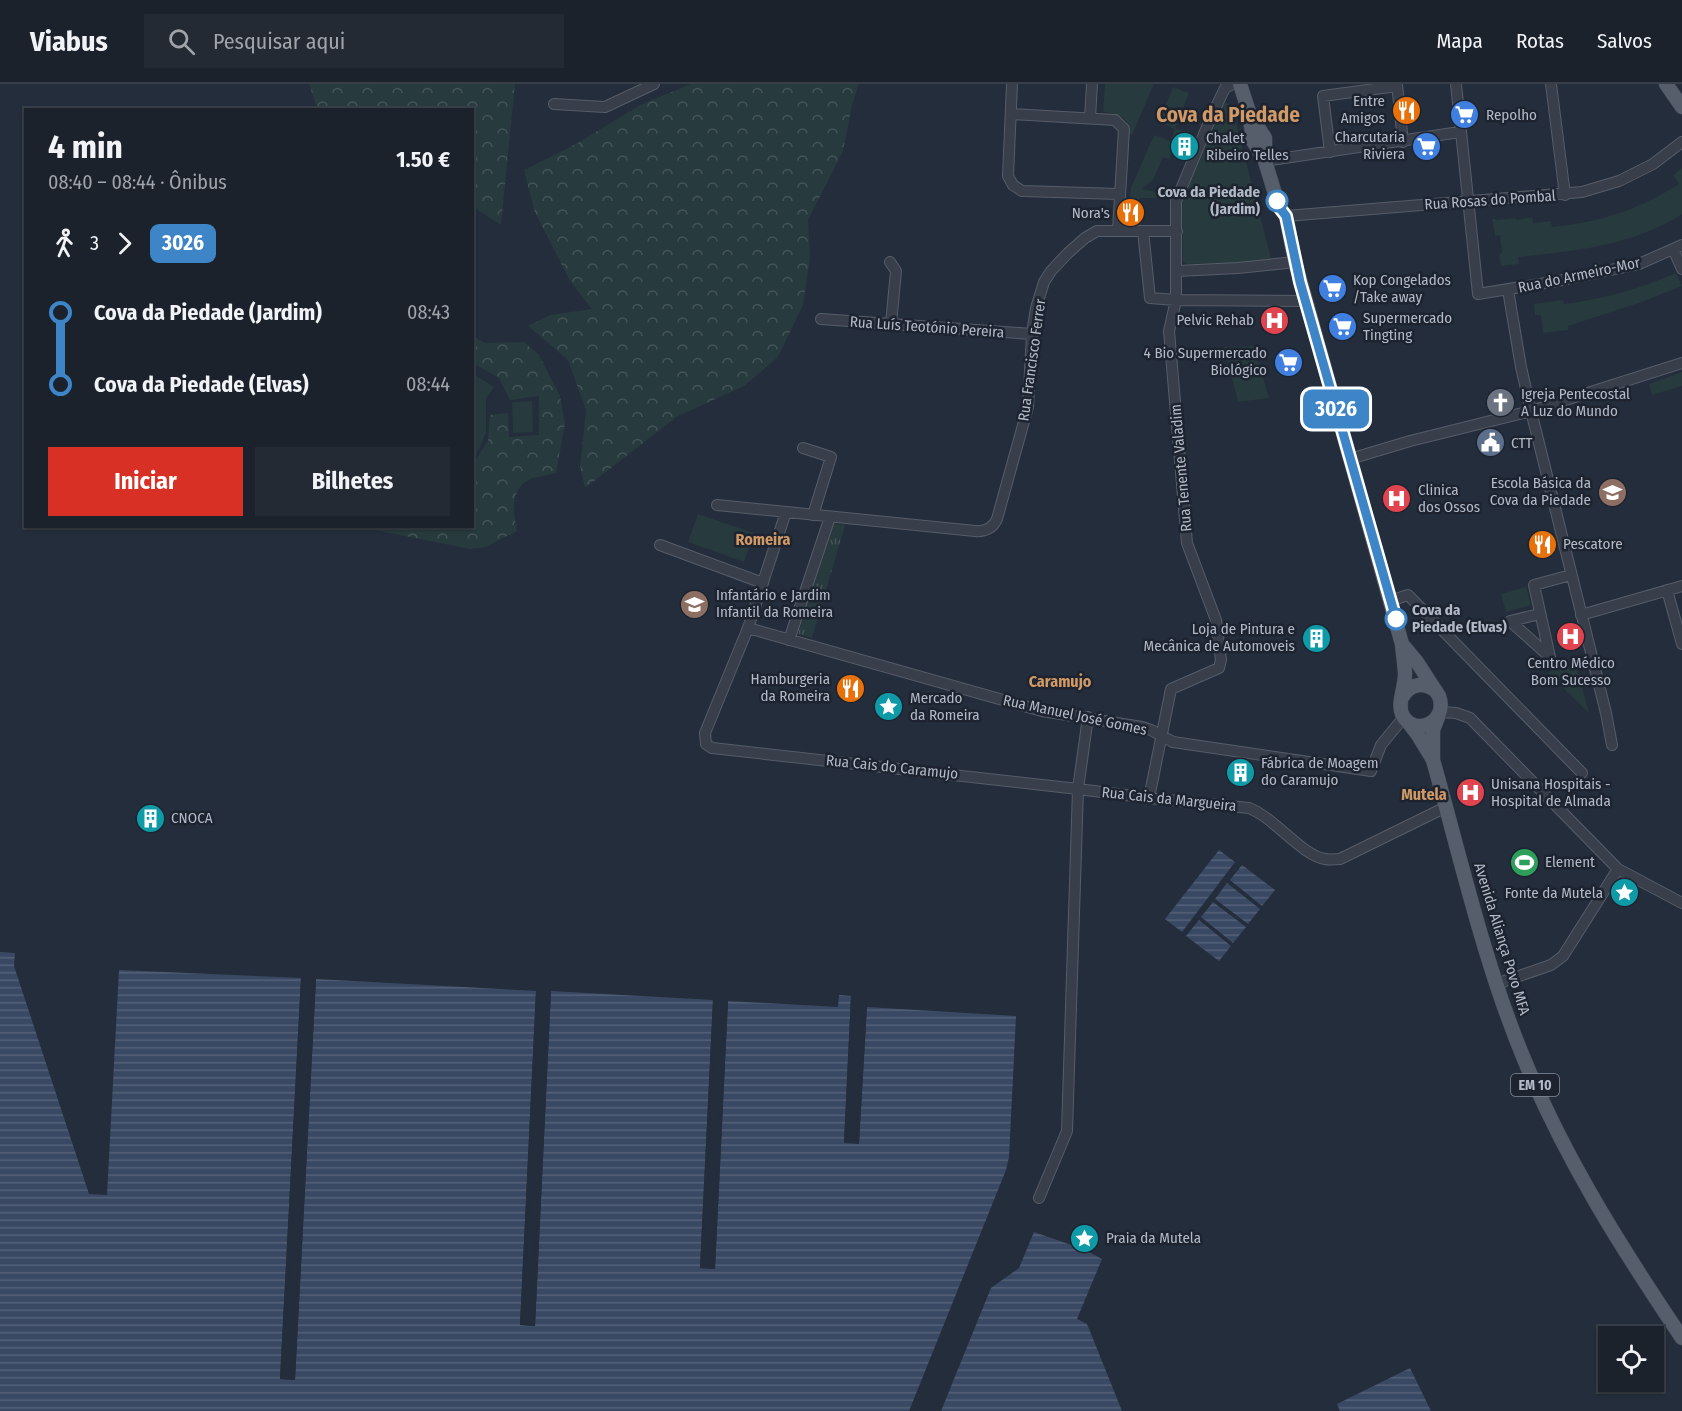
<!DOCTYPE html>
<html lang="pt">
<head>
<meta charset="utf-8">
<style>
	:root { --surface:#1b222c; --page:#242a34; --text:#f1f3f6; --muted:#a0a4a9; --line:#393f48; --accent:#d93025 }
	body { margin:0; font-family:"Fira Sans Condensed",sans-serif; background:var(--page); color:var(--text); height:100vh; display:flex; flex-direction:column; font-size:22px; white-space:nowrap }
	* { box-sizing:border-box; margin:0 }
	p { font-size:20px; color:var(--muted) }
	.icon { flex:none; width:33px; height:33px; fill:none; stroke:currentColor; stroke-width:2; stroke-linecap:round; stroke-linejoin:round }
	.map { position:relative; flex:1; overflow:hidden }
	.sheet { position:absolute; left:24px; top:24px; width:450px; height:420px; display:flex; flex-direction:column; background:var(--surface); border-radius:0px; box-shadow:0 2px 4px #0004,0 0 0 2px var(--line) }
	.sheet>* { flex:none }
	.badge { padding:0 12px; border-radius:9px; font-size:21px; line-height:39px }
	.fabs { position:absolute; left:1598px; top:1242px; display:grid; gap:12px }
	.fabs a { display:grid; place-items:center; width:66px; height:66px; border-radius:0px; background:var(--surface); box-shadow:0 2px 4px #0004,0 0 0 2px var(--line); font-size:30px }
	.map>.badge { position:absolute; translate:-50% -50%; box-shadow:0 0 0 3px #fff }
	.legs { display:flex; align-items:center; gap:9px; height:66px; padding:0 24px; font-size:20px }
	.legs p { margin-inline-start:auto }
	.overview { display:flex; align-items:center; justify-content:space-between; height:102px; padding:0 24px }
	h1 { font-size:33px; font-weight:700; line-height:45px }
	.primary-button { display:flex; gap:12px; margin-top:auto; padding:12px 24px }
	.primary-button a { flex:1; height:69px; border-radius:0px; background:var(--accent); color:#fff; font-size:24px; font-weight:700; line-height:69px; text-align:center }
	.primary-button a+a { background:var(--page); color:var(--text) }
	ul { padding:0 24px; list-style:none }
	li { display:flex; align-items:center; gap:21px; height:72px; font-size:22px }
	li i { display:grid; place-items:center; width:9px; height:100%; margin:0 8px; background:currentColor }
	li i::after { content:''; width:15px; height:15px; margin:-8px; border:4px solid; border-radius:50%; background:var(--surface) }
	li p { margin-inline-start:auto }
	li:first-child i { background:linear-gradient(#0000 50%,currentColor 0) }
	li:last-child i { background:linear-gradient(currentColor 50%,#0000 0) }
	header { display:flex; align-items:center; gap:36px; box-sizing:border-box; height:84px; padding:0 30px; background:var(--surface); border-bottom:2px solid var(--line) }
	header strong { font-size:28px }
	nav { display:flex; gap:33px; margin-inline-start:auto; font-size:21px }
	.search { width:420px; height:54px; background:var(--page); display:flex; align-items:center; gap:15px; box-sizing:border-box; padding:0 21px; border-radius:0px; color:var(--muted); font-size:22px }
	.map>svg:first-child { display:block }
	.grass { fill:url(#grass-tufts) }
	.forest { fill:url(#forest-crowns) }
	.garden { fill:#273a3d }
	.water { fill:url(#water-rules) }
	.pier { fill:#242d3b }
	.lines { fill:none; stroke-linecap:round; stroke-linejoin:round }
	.minor-casing { stroke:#565d69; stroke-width:12 }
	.major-casing { stroke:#414854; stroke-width:15 }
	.minor { stroke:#383f4b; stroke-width:10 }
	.major { stroke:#565e6b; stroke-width:14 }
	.line-1-casing { stroke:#fff; stroke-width:14 }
	.line-1 { stroke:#3d85c6; stroke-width:9 }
	.stop-1-dot { fill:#fff; stroke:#3d85c6; stroke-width:3 }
	.labels { text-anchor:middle; stroke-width:5; stroke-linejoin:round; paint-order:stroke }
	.shield { fill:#1d2430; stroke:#868d9a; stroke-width:1.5 }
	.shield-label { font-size:14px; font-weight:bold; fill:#b3bac7 }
	.poi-label { font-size:15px; fill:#b3bac7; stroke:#1d2430; text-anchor:start }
	.stop-label { font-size:15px; font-weight:bold; fill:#b3bac7; stroke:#1d2430; text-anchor:end }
	.street-label { font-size:15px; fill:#b3bac7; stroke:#1d2430 }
	.neighbourhood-label { font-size:16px; font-weight:bold; fill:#d09965; stroke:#1d2430 }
	.district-label { font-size:21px; font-weight:bold; fill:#d09965; stroke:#1d2430 }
</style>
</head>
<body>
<header>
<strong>Viabus</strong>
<div class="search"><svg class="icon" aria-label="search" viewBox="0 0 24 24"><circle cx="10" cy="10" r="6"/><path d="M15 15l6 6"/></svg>Pesquisar aqui</div>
<nav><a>Mapa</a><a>Rotas</a><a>Salvos</a></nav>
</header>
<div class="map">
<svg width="1682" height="1327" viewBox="0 0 1682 1327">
	<defs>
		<pattern id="grass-tufts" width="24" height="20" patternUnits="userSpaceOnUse" patternTransform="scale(1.5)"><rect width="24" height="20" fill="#273a3d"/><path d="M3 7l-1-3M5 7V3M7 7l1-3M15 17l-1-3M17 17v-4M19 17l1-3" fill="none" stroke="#445458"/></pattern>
		<pattern id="forest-crowns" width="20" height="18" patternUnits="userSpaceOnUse" patternTransform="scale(1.5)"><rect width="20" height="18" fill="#273a3d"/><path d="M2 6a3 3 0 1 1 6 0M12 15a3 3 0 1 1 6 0" fill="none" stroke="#445458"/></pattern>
		<pattern id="water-rules" width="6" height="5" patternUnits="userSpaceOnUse" patternTransform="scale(1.5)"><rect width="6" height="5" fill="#3a4963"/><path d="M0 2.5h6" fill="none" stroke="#546178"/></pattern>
	</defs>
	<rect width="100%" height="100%" fill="#242d3b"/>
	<path class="grass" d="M 834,440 L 845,441 L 812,554 L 798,550 Z
		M 1575,578 L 1589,629 L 1548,589 L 1556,584 Z"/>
	<path class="forest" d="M 309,0 L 515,0 L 501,141 L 473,123 L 472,26 L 319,25 L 317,24 Z
		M 691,0 L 859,0 L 852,21 L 843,67 L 808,136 L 810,173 L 803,221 L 778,273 L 744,302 L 678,332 L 585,404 L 580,382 L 586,326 L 568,276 L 528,242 L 550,231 L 592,225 L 570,197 L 534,126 L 524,86 L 576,60 L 642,20 Z
		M 473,252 L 485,259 L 524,258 L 539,271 L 560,312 L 565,340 L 556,389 C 549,391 540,392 533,394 C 509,403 513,427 517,447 L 486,463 L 470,465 L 360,443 L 472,442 L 473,380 L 488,357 L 490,331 L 508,329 L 509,353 L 539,351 L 539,312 L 510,316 L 499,294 L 473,279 Z"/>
	<path class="garden" d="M 1105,0 L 1154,0 L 1132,51 L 1129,50 C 1131,34 1117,29 1103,28 Z
		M 1173,3 L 1189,9 L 1175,44 L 1185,48 L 1176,69 L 1172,67 L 1169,75 L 1163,73 L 1153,96 L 1142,105 L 1153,107 L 1164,114 L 1139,114 L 1139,120 L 1129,120 L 1131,104 L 1154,51 L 1170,57 L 1175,45 L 1159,38 Z
		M 1224,18 L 1229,20 L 1232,24 L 1272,178 L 1186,180 L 1183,178 L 1182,118 Z
		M 1682,84 L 1682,130 C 1633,162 1575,167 1518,173 L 1519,180 L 1501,182 L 1499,170 L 1502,169 L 1500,151 L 1495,152 L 1492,135 L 1495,135 L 1496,136 L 1516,134 L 1517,136 L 1532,133 L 1533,139 L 1551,137 L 1552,143 C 1601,138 1638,126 1679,100 L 1673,91 Z
		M 1676,189 L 1682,202 L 1639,219 L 1568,242 L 1568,246 L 1543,249 L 1541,231 L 1535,231 L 1534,220 L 1563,216 L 1564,220 C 1603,215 1639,205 1676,189 Z
		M 1254,262 L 1269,314 L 1238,318 L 1224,263 Z
		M 1682,288 L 1682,302 L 1652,311 L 1649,300 Z
		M 473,290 L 494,303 L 486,315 L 486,349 L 479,365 L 473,375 Z
		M 532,317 L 533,348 L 513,349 L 512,318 Z
		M 698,430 L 754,449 L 744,478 L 688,458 Z
		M 1526,503 L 1531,521 L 1506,528 L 1501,510 Z"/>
	<path class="water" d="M 1219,766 L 1235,778 L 1182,848 L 1165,835 Z
		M 1242,781 L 1275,806 L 1262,822 L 1230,796 Z
		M 1227,799 L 1260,825 L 1248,840 L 1215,815 Z
		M 1213,818 L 1246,843 L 1233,859 L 1201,833 Z
		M 1199,836 L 1231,862 L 1219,877 L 1186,852 Z
		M 0,868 L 15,869 L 14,882 L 89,1110 L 107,1111 L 119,886 L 301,894 L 280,1295 L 295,1296 L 316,895 L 536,907 L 520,1241 L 535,1242 L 551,907 L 713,916 L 700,1184 L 715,1185 L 728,917 L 838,923 L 839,911 L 851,912 L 844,1058 L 859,1059 L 867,923 L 1016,932 L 1009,1073 L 1006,1086 L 909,1327 L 0,1327 Z
		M 1034,1148 L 1083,1165 L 1102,1175 L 1077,1235 L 1087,1240 L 1122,1327 L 941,1327 L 991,1204 L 1019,1184 Z
		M 1410,1284 L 1431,1327 L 1340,1327 L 1337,1320 Z"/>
	<path class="pier" d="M 301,894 L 304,895 L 283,1293 L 292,1293 L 313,895 L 316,895 L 295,1296 L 280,1295 Z
		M 536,907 L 539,907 L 523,1238 L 532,1239 L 548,907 L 551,907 L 535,1242 L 520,1241 Z
		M 851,912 L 854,912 L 847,1056 L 856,1056 L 864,923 L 867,920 L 859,1060 L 844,1059 Z
		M 713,916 L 716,917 L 703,1182 L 712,1182 L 725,917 L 728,917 L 715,1185 L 700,1184 Z"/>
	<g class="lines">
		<defs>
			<path id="minor" d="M 1012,0 L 1008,92 L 1013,101 L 1022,107 L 1119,110
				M 1397,0 L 1403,58
				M 1456,0 L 1478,210 L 1558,197 L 1639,180 L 1682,161
				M 1551,0 L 1565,111
				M 554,20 L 605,23 L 654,0
				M 1011,30 L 1115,36 L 1124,45 L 1118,146
				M 1090,34 L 1092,0
				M 1330,68 L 1323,12 L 1397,2
				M 1265,77 L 1460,48
				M 1286,132 L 1582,108 L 1619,97 L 1653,80 L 1682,58
				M 1143,147 L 1150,214 L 1176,216 L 1306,217
				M 1673,165 L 1682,185
				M 890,178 L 896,187 L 891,240
				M 1177,187 L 1238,184 L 1295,178
				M 1508,206 L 1521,283 L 1531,327 L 1606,629 L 1612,661
				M 821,235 L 1032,250
				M 803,364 L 831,373 L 813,431
				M 1350,375 L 1410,357 L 1531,327 L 1682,279
				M 717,421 L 975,447 C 985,448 993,444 997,435 L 1028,323 L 1032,250 L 1036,224 L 1044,198 L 1051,187 L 1068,169 L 1085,154 L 1097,147 L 1177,147
				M 786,428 L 748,544 L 705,649 L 706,660 L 712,664 L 1078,705 L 1149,714 L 1249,724 C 1275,734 1301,771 1325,775 C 1330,776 1335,775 1340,775 L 1446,723
				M 660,461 L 763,499
				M 1667,506 L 1682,560
				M 1390,520 L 1396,515 L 1408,511 L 1582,689
				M 1540,530 L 1510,537 L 1550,573 L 1534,501 L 1571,491
				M 1581,531 L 1682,502
				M 748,544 L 1042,627 L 1142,643 L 1151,646 L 1173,658 L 1371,687 L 1381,661 L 1404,633
				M 789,556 L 830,433
				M 1440,628 L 1456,629 L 1470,634 L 1618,785 L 1682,819
				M 1149,714 L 1171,605 L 1219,584 L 1221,576 L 1216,536 L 1187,459 L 1169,247 L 1176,216 L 1176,117 L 1212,31 L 1225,4 L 1233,0
				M 1496,900 L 1551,881 L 1563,872 L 1618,785
				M 1039,1114 L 1067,1047 L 1078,705 L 1088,633"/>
			<path id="major" d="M 1240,0 L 1249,28 L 1253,57 L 1265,77 L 1279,123 L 1286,132 L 1295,178 L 1306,217 L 1402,560 C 1403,570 1404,579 1405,588 C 1406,601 1397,619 1402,630 C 1413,654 1449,639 1439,612 L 1417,578 L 1402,560
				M 1666,0 L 1682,23
				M 1251,32 L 1265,54 L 1265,75
				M 1403,612 C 1411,599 1424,598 1436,607
				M 1438,633 L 1433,646 L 1433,676 C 1461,775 1484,879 1524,975 C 1565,1075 1622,1165 1682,1254
				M 1408,638 L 1418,651 L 1432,674"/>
		</defs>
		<use href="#minor" class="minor-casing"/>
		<use href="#major" class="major-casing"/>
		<use href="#minor" class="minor"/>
		<use href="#major" class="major"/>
	</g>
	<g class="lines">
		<defs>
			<path id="line-1" d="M 1277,117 L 1279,123 L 1286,132 L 1300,198 L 1396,535"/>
		</defs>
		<use href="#line-1" class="line-1-casing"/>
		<use href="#line-1" class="line-1"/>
	</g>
	<defs>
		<symbol id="restaurant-disc" viewBox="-11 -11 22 22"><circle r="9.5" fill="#e8710a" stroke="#1d2430"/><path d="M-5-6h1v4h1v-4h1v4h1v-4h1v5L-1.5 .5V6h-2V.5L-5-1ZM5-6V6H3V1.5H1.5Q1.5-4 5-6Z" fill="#fff"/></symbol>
		<symbol id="supermarket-disc" viewBox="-11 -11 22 22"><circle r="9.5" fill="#3f7fe0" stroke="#1d2430"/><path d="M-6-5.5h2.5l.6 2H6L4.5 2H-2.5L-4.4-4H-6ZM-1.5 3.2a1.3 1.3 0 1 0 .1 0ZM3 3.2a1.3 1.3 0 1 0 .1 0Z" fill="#fff"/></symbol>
		<symbol id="building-disc" viewBox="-11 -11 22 22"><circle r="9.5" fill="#0f9aa8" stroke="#1d2430"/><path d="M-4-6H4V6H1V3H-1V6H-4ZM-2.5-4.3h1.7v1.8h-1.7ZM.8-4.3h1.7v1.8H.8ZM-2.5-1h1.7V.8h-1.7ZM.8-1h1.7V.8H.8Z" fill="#fff"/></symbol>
		<symbol id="hospital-disc" viewBox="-11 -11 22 22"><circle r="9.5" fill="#e0444e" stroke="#1d2430"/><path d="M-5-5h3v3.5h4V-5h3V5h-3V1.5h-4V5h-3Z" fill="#fff"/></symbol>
		<symbol id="church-disc" viewBox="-11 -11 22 22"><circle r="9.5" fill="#6b7280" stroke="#1d2430"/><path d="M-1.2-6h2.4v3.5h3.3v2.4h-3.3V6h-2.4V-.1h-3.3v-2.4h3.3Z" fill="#fff"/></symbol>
		<symbol id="civic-disc" viewBox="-11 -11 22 22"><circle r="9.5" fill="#5c6f8a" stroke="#1d2430"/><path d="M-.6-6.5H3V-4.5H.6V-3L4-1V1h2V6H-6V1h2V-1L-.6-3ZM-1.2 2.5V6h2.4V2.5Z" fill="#fff"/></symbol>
		<symbol id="school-disc" viewBox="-11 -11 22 22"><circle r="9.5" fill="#8d6e63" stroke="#1d2430"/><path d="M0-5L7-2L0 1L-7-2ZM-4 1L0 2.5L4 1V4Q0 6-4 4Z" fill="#fff"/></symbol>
		<symbol id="sight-disc" viewBox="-11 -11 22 22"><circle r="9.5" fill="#0f9aa8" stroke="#1d2430"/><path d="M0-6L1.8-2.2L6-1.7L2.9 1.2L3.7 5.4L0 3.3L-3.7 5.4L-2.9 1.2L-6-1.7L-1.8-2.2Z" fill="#fff"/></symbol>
		<symbol id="stadium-disc" viewBox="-11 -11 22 22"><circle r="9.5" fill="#2e9e5b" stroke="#1d2430"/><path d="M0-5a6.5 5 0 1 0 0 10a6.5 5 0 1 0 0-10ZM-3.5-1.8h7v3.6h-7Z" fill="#fff"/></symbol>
	</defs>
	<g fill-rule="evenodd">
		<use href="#restaurant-disc" x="1390" y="10" width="33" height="33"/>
		<use href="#supermarket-disc" x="1448" y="14" width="33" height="33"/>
		<use href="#supermarket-disc" x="1410" y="46" width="33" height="33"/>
		<use href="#building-disc" x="1168" y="46" width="33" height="33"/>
		<use href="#restaurant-disc" x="1114" y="112" width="33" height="33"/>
		<use href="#supermarket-disc" x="1316" y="188" width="33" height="33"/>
		<use href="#hospital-disc" x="1258" y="220" width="33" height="33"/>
		<use href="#supermarket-disc" x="1326" y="226" width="33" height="33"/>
		<use href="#supermarket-disc" x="1272" y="262" width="33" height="33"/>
		<use href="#church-disc" x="1484" y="302" width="33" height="33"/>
		<use href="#civic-disc" x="1474" y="342" width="33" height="33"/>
		<use href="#school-disc" x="1596" y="392" width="33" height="33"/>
		<use href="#hospital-disc" x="1380" y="398" width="33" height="33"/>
		<use href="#restaurant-disc" x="1526" y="444" width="33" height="33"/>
		<use href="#school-disc" x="678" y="504" width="33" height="33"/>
		<use href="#hospital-disc" x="1554" y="536" width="33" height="33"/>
		<use href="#building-disc" x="1300" y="538" width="33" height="33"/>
		<use href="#restaurant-disc" x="834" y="588" width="33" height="33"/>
		<use href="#sight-disc" x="872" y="606" width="33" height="33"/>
		<use href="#building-disc" x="1224" y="672" width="33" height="33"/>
		<use href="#hospital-disc" x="1454" y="692" width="33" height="33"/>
		<use href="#building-disc" x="134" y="718" width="33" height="33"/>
		<use href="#stadium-disc" x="1508" y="762" width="33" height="33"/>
		<use href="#sight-disc" x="1608" y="792" width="33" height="33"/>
		<use href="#sight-disc" x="1068" y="1138" width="33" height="33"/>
	</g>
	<g class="stop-1-dot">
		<circle cx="1277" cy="117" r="10"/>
		<circle cx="1396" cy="535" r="10"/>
	</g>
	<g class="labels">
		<rect class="shield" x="1511" y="990" width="48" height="22" rx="4.5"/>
		<g class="shield-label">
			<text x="1535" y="1006">EM 10</text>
		</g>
		<g class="poi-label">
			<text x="1385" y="22" text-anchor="end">Entre<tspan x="1385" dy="17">Amigos</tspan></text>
			<text x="1486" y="36">Repolho</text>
			<text x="1405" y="58" text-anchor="end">Charcutaria<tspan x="1405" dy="17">Riviera</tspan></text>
			<text x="1206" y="59">Chalet<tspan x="1206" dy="17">Ribeiro Telles</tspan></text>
			<text x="1110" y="134" text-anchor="end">Nora's</text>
			<text x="1353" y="201">Kop Congelados<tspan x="1353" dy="17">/Take away</tspan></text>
			<text x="1363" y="239">Supermercado<tspan x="1363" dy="17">Tingting</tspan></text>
			<text x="1254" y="241" text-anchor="end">Pelvic Rehab</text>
			<text x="1267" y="274" text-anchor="end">4 Bio Supermercado<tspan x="1267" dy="17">Biológico</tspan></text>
			<text x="1521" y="315">Igreja Pentecostal<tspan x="1521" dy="17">A Luz do Mundo</tspan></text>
			<text x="1511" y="364">CTT</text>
			<text x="1591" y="404" text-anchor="end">Escola Básica da<tspan x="1591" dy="17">Cova da Piedade</tspan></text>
			<text x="1418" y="411">Clinica<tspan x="1418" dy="17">dos Ossos</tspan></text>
			<text x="1563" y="465">Pescatore</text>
			<text x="716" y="516">Infantário e Jardim<tspan x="716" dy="17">Infantil da Romeira</tspan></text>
			<text x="1295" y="550" text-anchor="end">Loja de Pintura e<tspan x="1295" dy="17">Mecânica de Automoveis</tspan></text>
			<text x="1571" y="584" text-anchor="middle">Centro Médico<tspan x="1571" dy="17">Bom Sucesso</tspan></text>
			<text x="830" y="600" text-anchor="end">Hamburgeria<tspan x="830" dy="17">da Romeira</tspan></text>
			<text x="910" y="619">Mercado<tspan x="910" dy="17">da Romeira</tspan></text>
			<text x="1261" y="684">Fábrica de Moagem<tspan x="1261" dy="17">do Caramujo</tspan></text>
			<text x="1491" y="705">Unisana Hospitais -<tspan x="1491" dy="17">Hospital de Almada</tspan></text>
			<text x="171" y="739">CNOCA</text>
			<text x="1545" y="783">Element</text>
			<text x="1603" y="814" text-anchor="end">Fonte da Mutela</text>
			<text x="1106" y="1159">Praia da Mutela</text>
		</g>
		<g class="stop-label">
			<text x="1260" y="113">Cova da Piedade<tspan x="1260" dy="17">(Jardim)</tspan></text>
			<text x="1412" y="531" text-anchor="start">Cova da<tspan x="1412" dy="17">Piedade (Elvas)</tspan></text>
		</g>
		<g class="street-label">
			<text transform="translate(1490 116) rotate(-4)" y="5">Rua Rosas do Pombal</text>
			<text transform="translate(1579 191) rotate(-12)" y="5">Rua do Armeiro-Mor</text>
			<text transform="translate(927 243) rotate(4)" y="5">Rua Luís Teotónio Pereira</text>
			<text transform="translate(1032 276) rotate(-82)" y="5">Rua Francisco Ferrer</text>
			<text transform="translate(1181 384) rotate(-95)" y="5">Rua Tenente Valadim</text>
			<text transform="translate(1075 631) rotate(12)" y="5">Rua Manuel José Gomes</text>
			<text transform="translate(892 683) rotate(6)" y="5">Rua Cais do Caramujo</text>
			<text transform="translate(1169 715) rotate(6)" y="5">Rua Cais da Margueira</text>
			<text transform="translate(1502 855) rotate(73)" y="5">Avenida Aliança Povo MFA</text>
		</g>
		<g class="neighbourhood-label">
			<text x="763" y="461">Romeira</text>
			<text x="1060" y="603">Caramujo</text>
			<text x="1424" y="716">Mutela</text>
		</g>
		<g class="district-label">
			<text x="1228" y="38">Cova da Piedade</text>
		</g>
	</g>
</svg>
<div class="fabs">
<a><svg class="icon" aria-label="locate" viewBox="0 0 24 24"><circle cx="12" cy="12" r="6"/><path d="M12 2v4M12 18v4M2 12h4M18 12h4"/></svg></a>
</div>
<b class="badge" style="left:1336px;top:325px;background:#3d85c6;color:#fff">3026</b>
<section class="sheet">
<div class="overview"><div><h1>4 min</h1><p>08:40 – 08:44 · Ônibus</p></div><b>1.50 €</b></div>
<div class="legs"><svg class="icon" aria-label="walk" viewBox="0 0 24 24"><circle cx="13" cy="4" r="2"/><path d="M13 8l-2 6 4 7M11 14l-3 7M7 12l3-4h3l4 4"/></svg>3<svg class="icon" aria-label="forward" viewBox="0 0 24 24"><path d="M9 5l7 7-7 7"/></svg><b class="badge" style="background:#3d85c6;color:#fff">3026</b></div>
<ul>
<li><i style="color:#3d85c6"></i><b>Cova da Piedade (Jardim)</b><p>08:43</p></li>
<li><i style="color:#3d85c6"></i><b>Cova da Piedade (Elvas)</b><p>08:44</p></li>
</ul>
<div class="primary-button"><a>Iniciar</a><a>Bilhetes</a></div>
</section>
</div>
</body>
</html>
